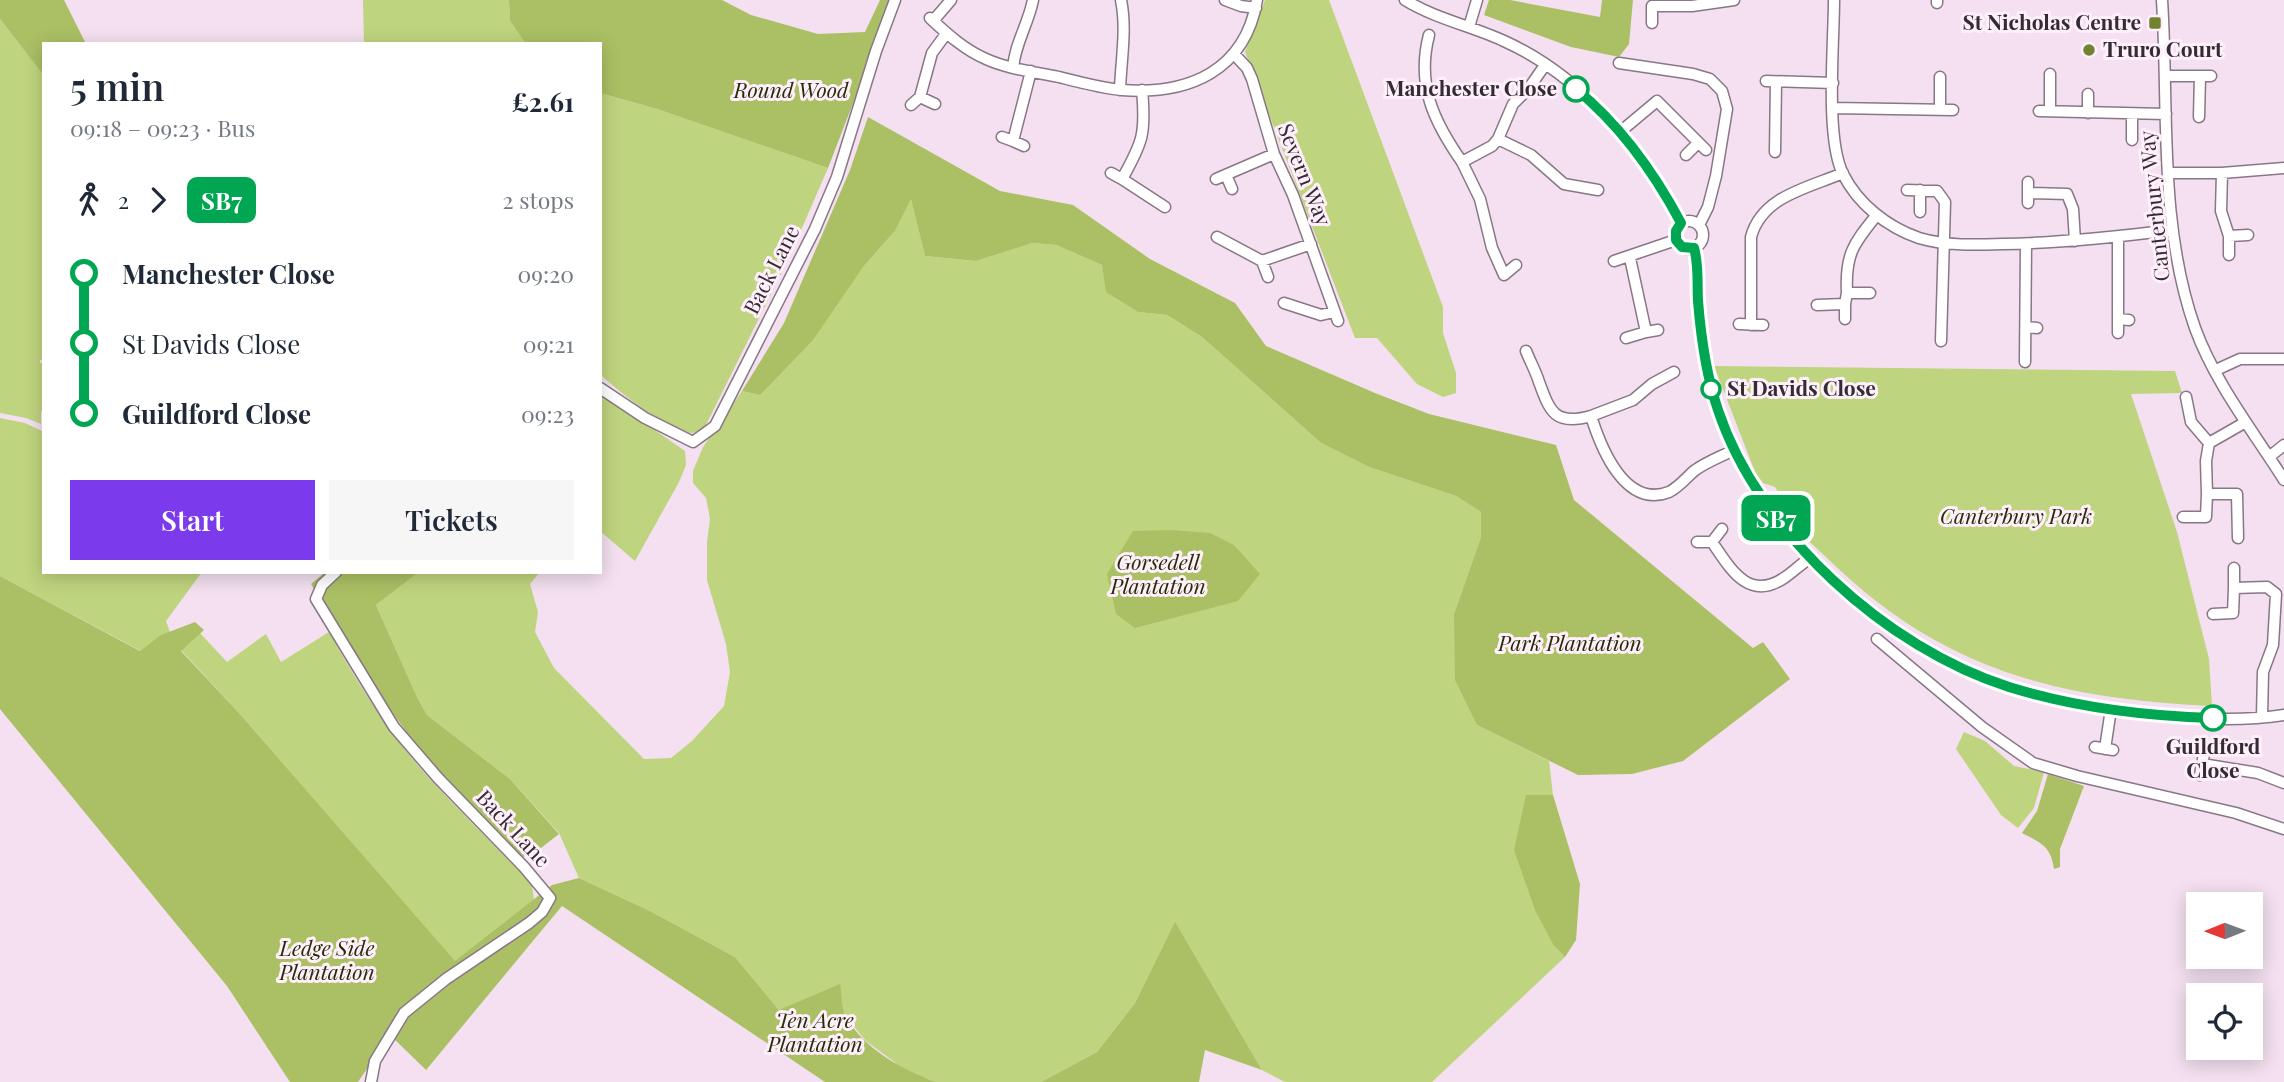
<!DOCTYPE html>
<html lang="en">
<head>
<meta charset="utf-8">
<style>
	:root { --surface:#fff; --page:#f6f6f7; --text:#1f2937; --muted:#747a83; --accent:#7c3aed }
	body { margin:0; font-family:"Playfair Display",serif; background:var(--page); color:var(--text); height:100vh; display:flex; flex-direction:column; font-size:26px; white-space:nowrap }
	* { box-sizing:border-box; margin:0 }
	p { font-size:23px; color:var(--muted) }
	.icon { flex:none; width:38px; height:38px; fill:none; stroke:currentColor; stroke-width:2; stroke-linecap:round; stroke-linejoin:round }
	.map { position:relative; flex:1; overflow:hidden }
	.details { position:absolute; left:42px; top:42px; width:560px; height:532px; display:flex; flex-direction:column; background:var(--surface); border-radius:0px; box-shadow:0 4px 18px #0003 }
	.details>* { flex:none }
	.badge { padding:0 14px; border-radius:10px; font-size:24px; line-height:46px }
	.needle { width:46px; rotate:269deg }
	.buttons { position:absolute; left:2186px; top:892px; display:grid; gap:14px }
	.buttons a { display:grid; place-items:center; width:77px; height:77px; border-radius:0px; background:var(--surface); box-shadow:0 4px 18px #0003; font-size:35px }
	.map>.badge { position:absolute; translate:-50% -50%; box-shadow:0 0 0 4px #fff }
	.legs { display:flex; align-items:center; gap:10px; height:77px; padding:0 28px; font-size:23px }
	.legs p { margin-inline-start:auto }
	.headline { display:flex; align-items:center; justify-content:space-between; height:119px; padding:0 28px }
	h1 { font-size:38px; font-weight:600; line-height:52px }
	.cta { display:flex; gap:14px; margin-top:auto; padding:14px 28px }
	.cta a { flex:1; height:80px; border-radius:0px; background:var(--accent); color:#fff; font-size:28px; font-weight:600; line-height:80px; text-align:center }
	.cta a+a { background:var(--page); color:var(--text) }
	ul { padding:0 28px; list-style:none }
	li { display:flex; align-items:center; gap:24px; height:70px; font-size:26px }
	li i { display:grid; place-items:center; width:10px; height:100%; margin:0 9px; background:currentColor }
	li i::after { content:''; width:18px; height:18px; margin:-9px; border:5px solid; border-radius:50%; background:var(--surface) }
	li p { margin-inline-start:auto }
	li:first-child i { background:linear-gradient(#0000 50%,currentColor 0) }
	li:last-child i { background:linear-gradient(currentColor 50%,#0000 0) }
	.map>svg:first-child { display:block }
	.green { fill:#bfd47e }
	.forest { fill:#abc064 }
	.lines { fill:none; stroke-linecap:round; stroke-linejoin:round }
	.minor-casing { stroke:#887785; stroke-width:13 }
	.minor { stroke:#fff; stroke-width:10 }
	.line-1-casing { stroke:#fff; stroke-width:16 }
	.line-1 { stroke:#00a651; stroke-width:10 }
	.poi-dot { fill:#718231; stroke:#feeffb; stroke-width:2.5 }
	.stop-1-dot { fill:#fff; stroke:#00a651; stroke-width:3.5 }
	.labels { text-anchor:middle; stroke-width:6; stroke-linejoin:round; paint-order:stroke }
	.poi-label { font-size:21px; font-weight:bold; fill:#332c32; stroke:#feeffb; text-anchor:end }
	.stop-label { font-size:21px; font-weight:bold; fill:#332c32; stroke:#feeffb; text-anchor:end }
	.park-label { font-size:21px; font-style:italic; fill:#252d05; stroke:#feeffb }
	.street-label { font-size:21px; fill:#332c32; stroke:#feeffb }
</style>
</head>
<body>
<div class="map">
<svg width="2284" height="1082" viewBox="0 0 2284 1082">
	<rect width="100%" height="100%" fill="#f4e0f0"/>
	<path class="green" d="M 363,0 L 509,0 L 510,21 L 526,44 L 364,44 Z
		M 1265,0 L 1329,0 L 1443,307 L 1443,333 L 1456,373 L 1456,393 L 1443,397 L 1417,384 L 1377,338 L 1355,338 L 1245,52 Z
		M 0,19 L 44,76 L 44,360 L 40,360 L 40,363 L 44,363 L 44,411 L 41,411 L 41,424 L 26,418 L 0,413 Z
		M 600,93 L 657,109 L 828,168 L 789,258 L 706,425 C 701,431 694,434 686,433 C 669,431 614,388 600,374 Z
		M 911,198 L 925,256 L 976,261 L 1031,243 L 1056,245 L 1102,265 L 1107,292 L 1138,312 L 1167,315 L 1202,337 L 1321,443 L 1369,467 L 1456,496 L 1481,512 L 1481,537 L 1454,614 L 1477,725 L 1549,761 L 1553,795 L 1526,795 L 1554,946 L 1565,957 L 1432,1082 L 1285,1082 L 1262,1070 L 1175,923 L 1135,1003 L 1097,1052 L 1041,1082 L 936,1082 L 908,1072 L 866,1041 L 845,1016 L 779,1010 L 735,957 L 650,911 L 579,878 L 559,833 L 510,779 L 427,715 L 417,697 L 376,605 L 419,572 L 540,572 L 530,584 L 538,612 L 535,632 L 554,668 L 644,759 L 671,758 L 692,741 L 724,706 L 730,672 L 726,644 L 707,580 L 707,542 L 710,519 L 706,498 L 693,483 L 693,471 L 703,447 L 742,391 L 760,395 L 863,267 L 895,231 Z
		M 1714,366 L 2175,371 L 2182,393 L 2131,394 L 2177,532 L 2209,659 L 2212,706 C 2092,700 1988,683 1888,610 C 1855,586 1826,557 1796,529 L 1798,524 L 1775,487 L 1763,483 L 1755,472 Z
		M 600,392 L 685,451 L 686,465 L 679,482 L 635,561 L 600,531 Z
		M 0,418 L 25,423 L 44,432 L 44,572 L 202,572 L 166,621 L 170,632 L 141,651 L 0,576 Z
		M 329,632 C 357,683 389,733 428,777 C 462,814 498,848 532,885 L 534,900 L 455,962 L 239,713 L 181,650 L 200,633 L 227,662 L 266,634 L 281,662 Z
		M 1964,732 L 1985,741 L 2014,766 L 2044,772 L 2034,808 L 2018,828 L 2001,815 L 1956,749 Z"/>
	<path class="forest" d="M 0,0 L 64,0 L 86,44 L 44,44 L 44,76 L 0,19 Z
		M 509,0 L 722,0 L 751,15 L 818,34 L 865,32 L 880,0 L 893,0 L 828,168 L 657,109 L 600,93 L 600,44 L 526,44 L 510,21 Z
		M 1489,0 L 1510,0 L 1600,17 L 1602,0 L 1633,0 L 1629,44 L 1619,57 L 1571,47 L 1484,15 Z
		M 868,117 L 1000,191 L 1073,205 L 1150,259 L 1235,303 L 1266,346 L 1375,393 L 1429,414 L 1556,445 L 1574,500 L 1753,648 L 1763,642 L 1790,679 L 1683,761 L 1632,774 L 1578,775 L 1477,725 L 1455,680 L 1454,614 L 1481,537 L 1481,512 L 1456,496 L 1369,467 L 1321,443 L 1202,337 L 1167,315 L 1138,312 L 1106,292 L 1102,265 L 1056,245 L 1032,243 L 976,261 L 925,256 L 911,199 L 895,231 L 863,267 L 813,340 L 760,395 L 742,391 L 784,323 L 850,170 Z
		M 1170,530 L 1210,533 L 1234,545 L 1260,574 L 1238,601 L 1135,628 L 1116,614 L 1107,574 L 1133,531 Z
		M 325,572 L 419,572 L 376,605 L 417,697 L 427,715 L 510,779 L 559,834 L 541,848 L 519,859 L 428,763 L 346,646 L 311,584 Z
		M 0,576 L 140,651 L 161,635 L 195,622 L 204,630 L 181,651 L 239,713 L 455,961 L 552,885 L 579,878 L 650,911 L 735,957 L 779,1010 L 840,984 C 842,994 841,1009 846,1017 C 864,1049 903,1070 936,1082 L 825,1082 L 562,906 L 426,1070 L 390,1035 L 358,1082 L 290,1082 L 227,986 L 0,709 Z
		M 2048,774 L 2084,786 L 2060,849 L 2060,867 L 2054,869 C 2051,846 2041,843 2022,833 L 2037,811 Z
		M 1526,795 L 1553,795 L 1580,884 L 1576,940 L 1565,957 L 1554,946 L 1535,910 L 1514,850 Z
		M 1175,922 L 1262,1070 L 1205,1050 L 1199,1082 L 1041,1082 L 1097,1052 L 1135,1003 Z"/>
	<g class="lines">
		<defs>
			<path id="minor" d="M 1225,0 L 1241,6 L 1256,8
				M 1405,0 C 1436,19 1472,26 1504,41 C 1582,76 1642,149 1681,223
				M 1834,0 C 1834,43 1825,138 1843,174 C 1858,204 1887,227 1919,238 C 1946,246 1975,245 2003,244 C 2060,243 2116,237 2172,230
				M 2162,0 C 2169,109 2158,223 2195,328 C 2215,383 2253,431 2284,480
				M 1937,3 L 1937,0
				M 930,18 C 947,34 965,50 986,59 C 1008,69 1035,72 1059,77 C 1079,82 1101,88 1122,90 C 1189,95 1245,71 1257,0
				M 933,21 L 951,0
				M 1652,23 L 1652,6 L 1692,6 L 1734,0
				M 1469,27 L 1477,0
				M 1429,35 C 1416,85 1434,122 1462,162
				M 1235,55 L 1247,68 L 1252,79 L 1274,154 L 1293,195 L 1338,321
				M 1619,63 L 1693,74 L 1710,79 L 1722,91 L 1727,109 L 1716,176 L 1708,207 L 1699,225
				M 1013,68 C 1015,43 1028,25 1033,0
				M 2050,74 L 2050,111
				M 2165,76 L 2211,76
				M 1766,81 L 1833,83
				M 1120,90 C 1121,59 1127,30 1121,0
				M 920,97 L 935,104
				M 911,105 L 920,97 L 932,53 L 946,34
				M 1833,108 L 1953,110
				M 1940,110 L 1940,77
				M 2039,111 L 2166,114
				M 2088,113 L 2088,94
				M 2199,117 L 2200,76
				M 1620,132 L 1657,101 L 1706,150
				M 1002,137 L 1013,141 L 1031,71
				M 1498,139 L 1531,155 L 1564,184 L 1598,190
				M 2132,140 L 2132,114
				M 1013,141 L 1024,146
				M 1775,152 L 1776,82
				M 1686,155 L 1698,143
				M 1111,173 L 1122,179 C 1143,142 1146,133 1142,90
				M 2168,173 L 2222,173 L 2284,168
				M 2222,173 L 2221,211 L 2229,236 L 2229,255
				M 1226,175 L 1232,189
				M 1122,179 L 1165,207
				M 1216,179 L 1274,154
				M 1907,190 L 1937,191 L 1945,202 L 1941,341
				M 2028,193 L 2067,194 L 2073,209 L 2075,241
				M 2028,203 L 2028,182
				M 1920,212 L 1920,190
				M1675 235a14 14 0 1 1 28 0a14 14 0 1 1-28 0Z
				M 2229,236 L 2248,235
				M 1217,237 L 1262,261 L 1311,244
				M 1694,248 C 1698,265 1697,283 1698,301 C 1702,345 1708,388 1725,430 C 1771,546 1890,646 2007,686 C 2051,701 2100,708 2147,714 C 2191,719 2239,722 2284,715
				M 1262,261 L 1268,277
				M 1614,261 L 1676,240
				M 1516,265 L 1504,275 L 1492,248 L 1480,199 L 1462,162 L 1492,146 L 1498,139 L 1513,104 L 1529,88 L 1545,65
				M 1847,293 C 1845,255 1853,244 1876,216
				M 1284,303 L 1321,315 L 1334,312
				M 1817,305 L 1845,304 L 1847,293 L 1870,293
				M 1845,319 L 1845,304
				M 2118,319 L 2129,320
				M 1739,324 L 1763,325
				M 1751,325 L 1751,237 C 1762,196 1808,188 1843,173
				M 2026,327 L 2037,328
				M 1646,332 L 1658,330
				M 2118,333 L 2118,237
				M 1626,338 L 1646,332 L 1630,258
				M 1526,351 C 1530,361 1536,372 1539,382 C 1550,412 1555,426 1591,416 C 1601,448 1625,509 1669,492 C 1679,487 1686,478 1694,471 C 1706,462 1720,457 1734,450
				M 2025,362 L 2026,244
				M 2216,370 L 2240,359 L 2284,359
				M 600,388 L 645,418 L 693,442 L 715,426 L 815,229 L 837,177 L 876,51 L 895,0
				M 2186,397 L 2191,422 L 2209,443
				M 1591,416 L 1633,400 L 1652,384 L 1674,372
				M 2269,457 L 2284,445
				M 2183,517 L 2206,517 L 2207,494
				M 1722,529 L 1712,542 C 1730,568 1748,602 1784,578 C 1793,572 1801,564 1810,558
				M 2238,538 L 2237,494 L 2207,494 L 2206,461 L 2209,443 L 2244,423
				M 1697,542 L 1712,542
				M 2234,568 L 2234,588 L 2267,587 L 2276,594 L 2273,645 L 2263,672 L 2262,717
				M 336,572 L 322,585 L 316,599 L 394,727 L 438,778 L 524,867 L 550,898 L 542,912 L 529,923 L 446,979 L 404,1013 L 375,1061 L 371,1082
				M 2213,614 L 2233,613 L 2234,588
				M 1877,639 L 1982,727 L 2033,763 L 2077,776 L 2236,813 L 2284,829
				M 2095,747 L 2113,750
				M 2105,749 L 2111,709
				M 2202,764 L 2258,773 L 2284,783
				M 2200,775 L 2204,754"/>
		</defs>
		<use href="#minor" class="minor-casing"/>
		<use href="#minor" class="minor"/>
	</g>
	<g class="lines">
		<defs>
			<path id="line-1" d="M 1576,89 C 1620,125 1655,174 1681,223 L 1676,231 L 1676,240 L 1682,247 L 1694,248 C 1699,265 1697,283 1698,301 C 1701,338 1706,375 1718,410 C 1759,533 1886,648 2009,687 C 2074,707 2145,716 2213,718"/>
		</defs>
		<use href="#line-1" class="line-1-casing"/>
		<use href="#line-1" class="line-1"/>
	</g>
	<g class="poi-dot">
		<rect x="2148" y="16" width="14" height="14" rx="3.5"/>
		<circle cx="2089" cy="50" r="7"/>
	</g>
	<g class="stop-1-dot">
		<circle cx="1576" cy="89" r="12"/>
		<circle cx="1711" cy="389" r="9"/>
		<circle cx="2213" cy="718" r="12"/>
	</g>
	<g class="labels">
		<g class="poi-label">
			<text x="2141" y="30">St Nicholas Centre</text>
			<text x="2103" y="57" text-anchor="start">Truro Court</text>
		</g>
		<g class="stop-label">
			<text x="1557" y="96">Manchester Close</text>
			<text x="1727" y="396" text-anchor="start">St Davids Close</text>
			<text x="2213" y="754" text-anchor="middle">Guildford<tspan x="2213" dy="24">Close</tspan></text>
		</g>
		<g class="park-label">
			<text x="791" y="98">Round Wood</text>
			<text x="2016" y="524">Canterbury Park</text>
			<text x="1158" y="570">Gorsedell<tspan x="1158" dy="24">Plantation</tspan></text>
			<text x="1570" y="651">Park Plantation</text>
			<text x="327" y="956">Ledge Side<tspan x="327" dy="24">Plantation</tspan></text>
			<text x="815" y="1028">Ten Acre<tspan x="815" dy="24">Plantation</tspan></text>
		</g>
		<g class="street-label">
			<text transform="translate(1304 175) rotate(68)" y="7">Severn Way</text>
			<text transform="translate(2155 206) rotate(-96)" y="7">Canterbury Way</text>
			<text transform="translate(772 270) rotate(-63)" y="7">Back Lane</text>
			<text transform="translate(513 829) rotate(47)" y="7">Back Lane</text>
		</g>
	</g>
</svg>
<div class="buttons">
<a><svg class="needle" viewBox="-14 -14 28 28"><path d="M0-13l5 13h-10z" fill="#e53935"/><path d="M0 13l5-13h-10z" fill="#747a83"/></svg></a>
<a><svg class="icon" aria-label="locate" viewBox="0 0 24 24"><circle cx="12" cy="12" r="6"/><path d="M12 2v4M12 18v4M2 12h4M18 12h4"/></svg></a>
</div>
<b class="badge" style="left:1776px;top:518px;background:#00a651;color:#fff">SB7</b>
<section class="details">
<div class="headline"><div><h1>5 min</h1><p>09:18 – 09:23 · Bus</p></div><b>£2.61</b></div>
<div class="legs"><svg class="icon" aria-label="walk" viewBox="0 0 24 24"><circle cx="13" cy="4" r="2"/><path d="M13 8l-2 6 4 7M11 14l-3 7M7 12l3-4h3l4 4"/></svg>2<svg class="icon" aria-label="forward" viewBox="0 0 24 24"><path d="M9 5l7 7-7 7"/></svg><b class="badge" style="background:#00a651;color:#fff">SB7</b><p>2 stops</p></div>
<ul>
<li><i style="color:#00a651"></i><b>Manchester Close</b><p>09:20</p></li>
<li><i style="color:#00a651"></i><span>St Davids Close</span><p>09:21</p></li>
<li><i style="color:#00a651"></i><b>Guildford Close</b><p>09:23</p></li>
</ul>
<div class="cta"><a>Start</a><a>Tickets</a></div>
</section>
</div>
</body>
</html>
